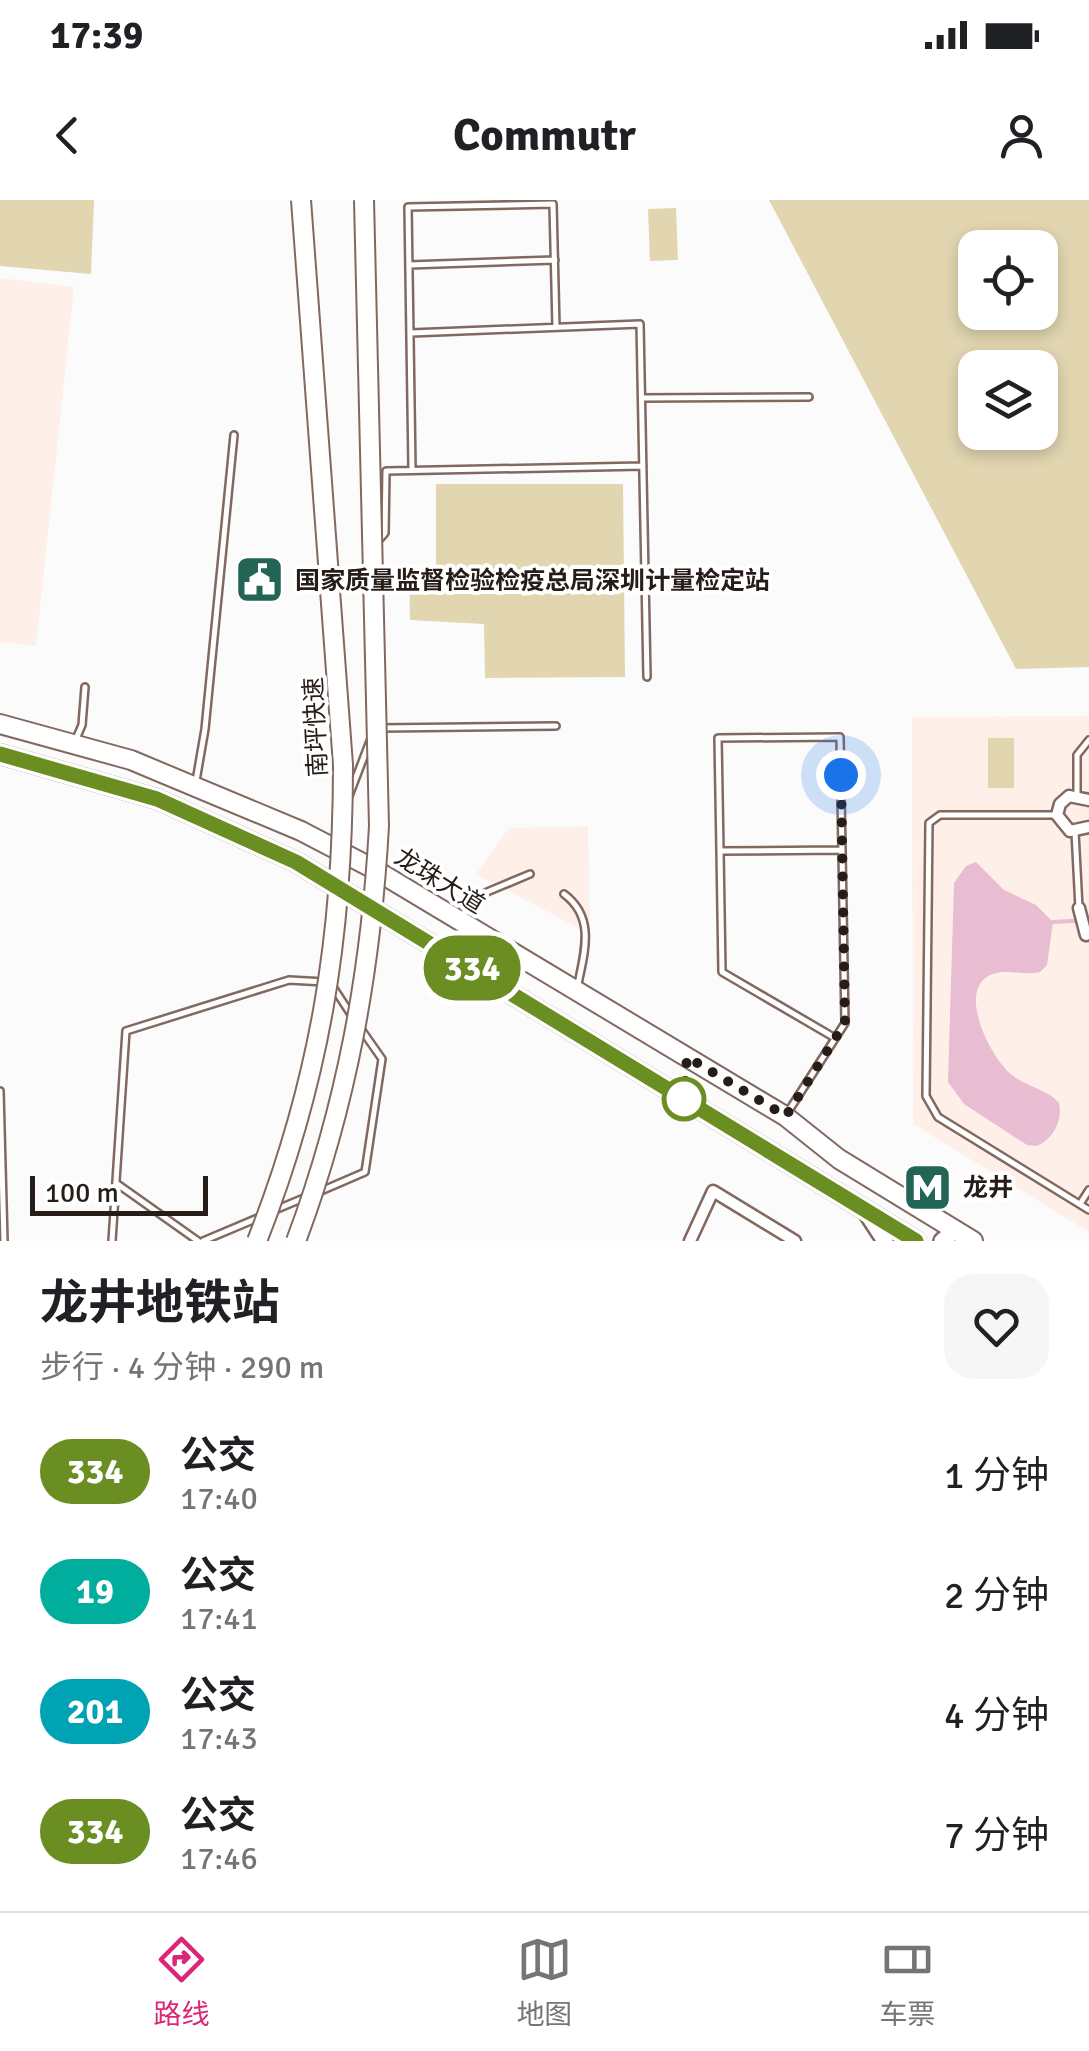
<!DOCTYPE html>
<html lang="zh">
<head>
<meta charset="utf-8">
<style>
	:root { --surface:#fff; --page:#f6f6f6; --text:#202124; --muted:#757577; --line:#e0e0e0; --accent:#db2777 }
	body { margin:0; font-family:Signika,"Noto Sans SC",sans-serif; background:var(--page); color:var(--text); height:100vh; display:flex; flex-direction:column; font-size:38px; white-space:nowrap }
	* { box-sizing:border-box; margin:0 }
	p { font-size:32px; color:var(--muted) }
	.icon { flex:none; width:55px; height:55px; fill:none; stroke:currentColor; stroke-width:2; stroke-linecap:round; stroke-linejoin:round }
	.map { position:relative; height:1041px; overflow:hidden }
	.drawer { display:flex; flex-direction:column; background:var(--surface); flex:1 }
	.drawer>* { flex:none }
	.badge { padding:0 20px; border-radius:32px; font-size:35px; line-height:65px }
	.controls { position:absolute; left:958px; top:30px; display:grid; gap:20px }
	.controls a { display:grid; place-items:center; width:100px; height:100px; border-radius:20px; background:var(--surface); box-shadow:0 5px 15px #0003; font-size:50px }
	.scale { position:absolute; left:30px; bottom:25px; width:178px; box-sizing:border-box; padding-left:10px; border:5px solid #261c18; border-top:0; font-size:28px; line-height:35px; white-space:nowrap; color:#261c18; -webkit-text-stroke:8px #fff; paint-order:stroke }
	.you { position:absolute; width:50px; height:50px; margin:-25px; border:8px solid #fff; border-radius:50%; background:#1a73e8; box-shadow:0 0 0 15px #1a73e833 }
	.map>.badge { position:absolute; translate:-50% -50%; box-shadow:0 0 0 5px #fff }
	.round { display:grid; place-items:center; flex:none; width:105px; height:105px; border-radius:30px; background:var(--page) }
	.summary { display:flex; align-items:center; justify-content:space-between; height:170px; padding:0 40px }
	h1 { font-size:48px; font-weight:700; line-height:75px }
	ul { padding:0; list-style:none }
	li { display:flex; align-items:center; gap:30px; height:120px; padding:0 40px }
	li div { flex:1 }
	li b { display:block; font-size:38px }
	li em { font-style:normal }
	li .badge { min-width:110px; font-weight:700; text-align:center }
	.status { display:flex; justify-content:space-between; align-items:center; height:70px; padding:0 50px; background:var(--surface); direction:ltr }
	.status svg { height:28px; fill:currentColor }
	header { display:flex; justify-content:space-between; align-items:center; height:130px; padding:0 40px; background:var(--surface); font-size:45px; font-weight:700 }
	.menu { display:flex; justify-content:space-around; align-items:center; height:140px; border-top:2px solid var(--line); background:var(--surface); font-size:28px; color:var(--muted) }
	.menu a { display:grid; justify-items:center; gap:5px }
	.menu .on { color:var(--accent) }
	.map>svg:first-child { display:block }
	.built { fill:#feefe9 }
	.green { fill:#e1d6b0; fill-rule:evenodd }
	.water { fill:#e8bcd1 }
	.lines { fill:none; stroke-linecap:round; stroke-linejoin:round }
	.stream { stroke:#e8bcd1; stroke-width:4 }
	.service-casing { stroke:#826960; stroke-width:10 }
	.minor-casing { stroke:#826960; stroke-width:15 }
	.secondary-casing { stroke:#826960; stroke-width:20 }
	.primary-casing { stroke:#826960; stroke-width:22 }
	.service { stroke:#fff; stroke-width:5 }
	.minor { stroke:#fff; stroke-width:10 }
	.secondary { stroke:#fff; stroke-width:15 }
	.primary { stroke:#fff; stroke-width:18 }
	.trunk-bridge-casing { stroke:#826960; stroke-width:22; stroke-linecap:butt }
	.trunk-bridge { stroke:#fff; stroke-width:18 }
	.line-casing { stroke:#fff; stroke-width:22 }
	.line { stroke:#6b8e23; stroke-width:15 }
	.walk { stroke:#261c18; stroke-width:10; stroke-dasharray:0 18 }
	.stop-dot { fill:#fff; stroke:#6b8e23; stroke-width:5 }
	.labels { text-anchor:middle; stroke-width:8; stroke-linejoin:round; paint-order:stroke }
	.poi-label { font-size:25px; font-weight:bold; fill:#261c18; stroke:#fff; text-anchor:start }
	.street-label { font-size:25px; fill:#261c18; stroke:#fff }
</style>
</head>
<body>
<div class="status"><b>17:39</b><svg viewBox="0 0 49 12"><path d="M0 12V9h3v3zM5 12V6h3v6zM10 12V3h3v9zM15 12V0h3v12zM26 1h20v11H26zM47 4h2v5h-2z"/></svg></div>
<header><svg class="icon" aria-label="back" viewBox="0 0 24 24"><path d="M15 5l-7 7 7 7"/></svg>Commutr<svg class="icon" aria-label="person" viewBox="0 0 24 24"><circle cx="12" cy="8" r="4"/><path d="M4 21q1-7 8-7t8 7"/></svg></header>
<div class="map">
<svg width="1089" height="1041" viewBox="0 0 1089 1041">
	<rect width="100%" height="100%" fill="#fbfbfb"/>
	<path class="built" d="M 0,78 L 74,87 L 36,446 L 0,442 Z
		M 1089,516 L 1089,1032 L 913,924 L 912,517 Z
		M 588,626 L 590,734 L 476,674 L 509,628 Z"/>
	<path class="green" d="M 0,0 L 94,0 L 91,74 L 0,66 Z
		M 769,0 L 1089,0 L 1089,467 L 1016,469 ZM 975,48 L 1040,48 L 1040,112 L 975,112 ZM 975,168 L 1040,168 L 1040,232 L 975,232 Z
		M 676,8 L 678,60 L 650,61 L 648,9 Z
		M 436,284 L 623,284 L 625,477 L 485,478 L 484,424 L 410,420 L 409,369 L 436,368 Z
		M 988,538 L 1014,538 L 1014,588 L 988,588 Z"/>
	<path class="water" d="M 976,662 L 1004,690 L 1036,705 L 1053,722 L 1047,765 L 1040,772 C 1025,776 1008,769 993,774 C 954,787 991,859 1012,875 C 1026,887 1047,889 1059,903 C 1063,920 1053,940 1036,946 L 1027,945 L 964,904 L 948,882 L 954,683 L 966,666 Z"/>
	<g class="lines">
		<path class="stream" d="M 1053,722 L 1089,720"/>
		<defs>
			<path id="service" d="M 409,65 L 555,60
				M 411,133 L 640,124 L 647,477
				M 642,198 L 809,197
				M 412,269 L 408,7 L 553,4 L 556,127
				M 378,341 L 385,333 L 386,271 L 643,266
				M 381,528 L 556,526
				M 76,539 L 82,525 L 85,487
				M 196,581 L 205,529 L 234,235
				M 1077,594 L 1077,555 L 1089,540
				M 349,596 L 370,541
				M 1057,615 L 940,615 L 929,623 L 926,896 L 938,917 L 1089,1010
				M 1075,632 L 1079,708
				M 720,651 L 718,538 L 840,537 L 845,823 L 788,912
				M 564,694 C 595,717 585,750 578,784
				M 461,716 L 487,692 L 530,674
				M 333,787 L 352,816
				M 835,838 L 722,772 L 720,651 L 842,650
				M 0,891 L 4,1041
				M 116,983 L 198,1041
				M 321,991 L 365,972 L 382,859 L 361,829
				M 1080,1004 L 1089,990
				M 275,1010 L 306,997
				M 112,1041 L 126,831 L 289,780 L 325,782
				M 203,1041 L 260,1017"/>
			<path id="minor" d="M 1089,600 L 1069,596 L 1060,604 L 1057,615 L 1070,631 L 1089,627
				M 1079,708 L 1086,735
				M 690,1041 L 713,991 L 795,1041"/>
			<path id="secondary" d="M 866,1012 L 885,1041
				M 942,1041 L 954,1031"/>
			<path id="primary" d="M 0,524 L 131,560 L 301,631 L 372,668 L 785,916 L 839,959 L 973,1041
				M 0,554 L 157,599 L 296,662 L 916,1041"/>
		</defs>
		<use href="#service" class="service-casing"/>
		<use href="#minor" class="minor-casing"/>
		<use href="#secondary" class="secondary-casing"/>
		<use href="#primary" class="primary-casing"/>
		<use href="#service" class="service"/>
		<use href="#minor" class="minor"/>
		<use href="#secondary" class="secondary"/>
		<use href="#primary" class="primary"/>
		<defs>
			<path id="trunk-bridge" d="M 257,1041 C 320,881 343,736 343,565 L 301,0
				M 296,1041 C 347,905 371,770 379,626 L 364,0"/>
		</defs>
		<use href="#trunk-bridge" class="trunk-bridge-casing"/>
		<use href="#trunk-bridge" class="trunk-bridge"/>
	</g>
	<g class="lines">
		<defs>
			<path id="line" d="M 0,554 L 157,599 L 296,662 L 916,1041"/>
		</defs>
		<use href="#line" class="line-casing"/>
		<use href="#line" class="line"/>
		<path class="walk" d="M 684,899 L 687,857 L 786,916 L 845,823 L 841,575"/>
	</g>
	<defs>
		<symbol id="civic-square" viewBox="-11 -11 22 22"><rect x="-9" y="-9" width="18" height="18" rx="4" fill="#226555" stroke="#fff"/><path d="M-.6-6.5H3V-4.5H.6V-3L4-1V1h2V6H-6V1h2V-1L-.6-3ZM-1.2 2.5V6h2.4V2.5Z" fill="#fff"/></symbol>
		<symbol id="metro-square" viewBox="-11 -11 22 22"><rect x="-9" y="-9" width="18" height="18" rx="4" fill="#226555" stroke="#fff"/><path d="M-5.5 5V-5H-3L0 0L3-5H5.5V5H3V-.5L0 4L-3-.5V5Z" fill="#fff"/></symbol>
	</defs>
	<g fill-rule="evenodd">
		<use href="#civic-square" x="232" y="352" width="55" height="55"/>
		<use href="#metro-square" x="900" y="960" width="55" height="55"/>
	</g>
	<circle class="stop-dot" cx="684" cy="899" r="20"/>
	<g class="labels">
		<g class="poi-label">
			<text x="295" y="389">国家质量监督检验检疫总局深圳计量检定站</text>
			<text x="963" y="996">龙井</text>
		</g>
		<g class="street-label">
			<text transform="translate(315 527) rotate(-93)" y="9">南坪快速</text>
			<text transform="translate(440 680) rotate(32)" y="9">龙珠大道</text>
		</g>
	</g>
</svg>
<div class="controls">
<a><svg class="icon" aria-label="locate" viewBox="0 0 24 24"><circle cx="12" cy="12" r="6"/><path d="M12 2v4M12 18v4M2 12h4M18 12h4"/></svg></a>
<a><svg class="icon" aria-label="layers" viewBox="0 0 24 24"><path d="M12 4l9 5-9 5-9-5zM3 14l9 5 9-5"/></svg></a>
</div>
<div class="scale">100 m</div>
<div class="you" style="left:841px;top:575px"></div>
<b class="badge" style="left:472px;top:768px;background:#6b8e23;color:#fff">334</b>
</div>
<section class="drawer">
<div class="summary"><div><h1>龙井地铁站</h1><p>步行 · 4 分钟 · 290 m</p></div><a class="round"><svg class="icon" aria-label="heart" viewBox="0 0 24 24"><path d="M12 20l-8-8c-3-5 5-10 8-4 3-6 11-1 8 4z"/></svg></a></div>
<ul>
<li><span class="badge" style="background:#6b8e23;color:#fff">334</span><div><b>公交</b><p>17:40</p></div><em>1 分钟</em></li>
<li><span class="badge" style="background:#01ad9c;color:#fff">19</span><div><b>公交</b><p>17:41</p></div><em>2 分钟</em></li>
<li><span class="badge" style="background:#00a3b4;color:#fff">201</span><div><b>公交</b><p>17:43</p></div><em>4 分钟</em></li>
<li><span class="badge" style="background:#6b8e23;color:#fff">334</span><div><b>公交</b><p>17:46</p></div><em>7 分钟</em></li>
</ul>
</section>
<nav class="menu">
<a class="on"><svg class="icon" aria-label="directions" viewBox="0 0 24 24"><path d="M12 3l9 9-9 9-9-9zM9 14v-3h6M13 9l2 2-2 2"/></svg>路线</a>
<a><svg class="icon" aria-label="map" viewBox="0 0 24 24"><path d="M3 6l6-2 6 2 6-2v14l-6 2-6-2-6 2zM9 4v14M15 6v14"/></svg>地图</a>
<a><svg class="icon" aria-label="tickets" viewBox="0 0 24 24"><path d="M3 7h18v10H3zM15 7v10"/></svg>车票</a>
</nav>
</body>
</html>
